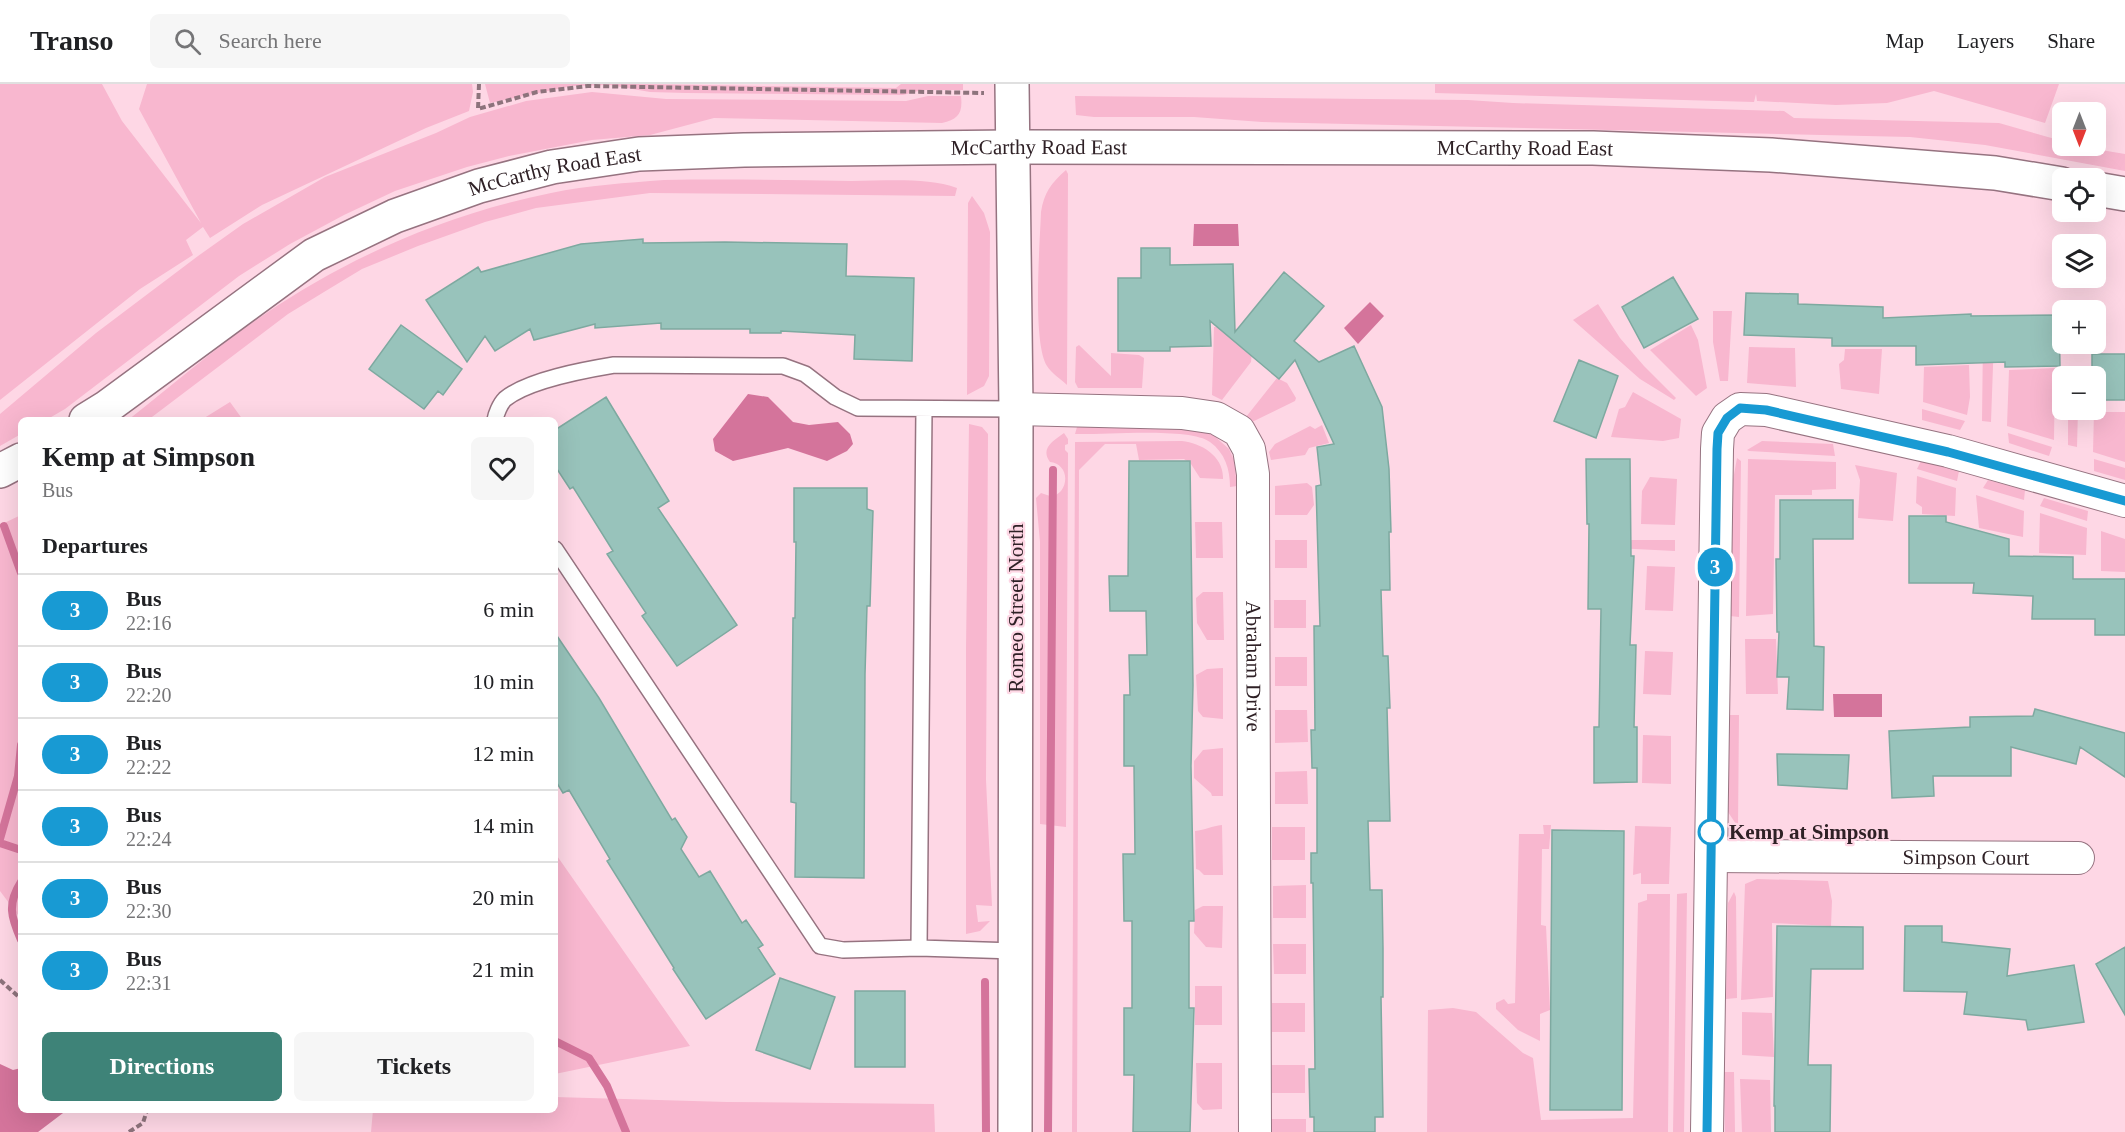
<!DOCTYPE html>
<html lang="en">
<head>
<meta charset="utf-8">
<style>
	:root { --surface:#fff; --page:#f6f6f6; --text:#202124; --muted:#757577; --line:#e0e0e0; --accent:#3e8378 }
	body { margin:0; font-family:"Times New Roman",serif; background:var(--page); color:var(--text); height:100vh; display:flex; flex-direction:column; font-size:22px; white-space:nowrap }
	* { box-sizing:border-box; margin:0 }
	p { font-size:20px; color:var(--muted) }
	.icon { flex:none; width:33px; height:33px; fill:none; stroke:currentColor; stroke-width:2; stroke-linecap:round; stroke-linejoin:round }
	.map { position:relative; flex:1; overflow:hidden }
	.side { position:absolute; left:18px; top:333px; width:540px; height:696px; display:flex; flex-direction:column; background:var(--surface); border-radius:9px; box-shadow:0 6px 24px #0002 }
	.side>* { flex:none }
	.badge { padding:0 12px; border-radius:20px; font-size:21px; line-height:39px }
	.needle { width:39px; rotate:180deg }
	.buttons { position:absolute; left:2052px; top:18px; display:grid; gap:12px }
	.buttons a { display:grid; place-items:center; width:54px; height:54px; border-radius:9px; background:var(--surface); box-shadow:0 6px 24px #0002; font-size:30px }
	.map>.badge { position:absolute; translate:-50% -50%; box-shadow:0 0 0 3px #fff }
	h2 { padding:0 24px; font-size:22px; line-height:54px }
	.round { display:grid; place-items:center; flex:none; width:63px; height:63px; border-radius:9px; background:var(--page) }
	.overview { display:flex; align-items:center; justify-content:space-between; height:102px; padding:0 24px }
	h1 { font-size:28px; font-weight:700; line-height:45px }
	.cta { display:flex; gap:12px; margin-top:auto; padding:12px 24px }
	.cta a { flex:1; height:69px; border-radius:9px; background:var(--accent); color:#fff; font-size:24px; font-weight:700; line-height:69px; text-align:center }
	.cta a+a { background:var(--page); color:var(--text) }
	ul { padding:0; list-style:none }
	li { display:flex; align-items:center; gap:18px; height:72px; padding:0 24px; border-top:2px solid var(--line) }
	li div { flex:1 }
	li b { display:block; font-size:22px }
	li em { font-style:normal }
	li .badge { min-width:66px; font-weight:700; text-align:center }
	header { display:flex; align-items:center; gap:36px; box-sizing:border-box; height:84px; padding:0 30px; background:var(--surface); border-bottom:2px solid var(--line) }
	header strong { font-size:28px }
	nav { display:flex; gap:33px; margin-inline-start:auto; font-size:21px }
	.search { width:420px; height:54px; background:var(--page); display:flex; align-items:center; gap:15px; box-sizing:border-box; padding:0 21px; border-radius:9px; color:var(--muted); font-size:22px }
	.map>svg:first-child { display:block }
	.green { fill:#f8b7cf }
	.water { fill:#d4749b }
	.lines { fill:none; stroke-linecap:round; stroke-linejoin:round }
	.stream { stroke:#d4749b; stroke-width:8 }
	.building { fill:#98c3bb; stroke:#7ea9a0; stroke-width:1.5 }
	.lane-casing { stroke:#967380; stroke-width:18 }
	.street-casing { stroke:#967380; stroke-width:34 }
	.secondary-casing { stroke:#967380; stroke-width:36 }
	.path { stroke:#8d737c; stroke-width:4; stroke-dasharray:6 3; stroke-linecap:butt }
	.lane { stroke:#fff; stroke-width:15 }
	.street { stroke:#fff; stroke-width:32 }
	.secondary { stroke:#fff; stroke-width:33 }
	.line-casing { stroke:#fff; stroke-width:14 }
	.line { stroke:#189ad3; stroke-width:9 }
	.stop-dot { fill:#fff; stroke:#189ad3; stroke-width:3 }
	.labels { text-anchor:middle; stroke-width:4.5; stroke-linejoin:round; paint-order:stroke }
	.street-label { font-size:21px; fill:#2f2126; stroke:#fed7e5 }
	.stop-label { font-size:21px; font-weight:bold; fill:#2f2126; stroke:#fed7e5; text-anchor:start }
</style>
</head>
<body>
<header>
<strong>Transo</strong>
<div class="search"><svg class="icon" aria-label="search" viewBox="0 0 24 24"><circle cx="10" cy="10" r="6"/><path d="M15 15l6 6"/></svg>Search here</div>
<nav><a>Map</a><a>Layers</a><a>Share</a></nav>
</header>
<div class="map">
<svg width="2125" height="1048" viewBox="0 0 2125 1048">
	<rect width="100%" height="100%" fill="#fed7e5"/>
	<path class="green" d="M 0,0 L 102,0 L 122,37 L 201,139 L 139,25 L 147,0 L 472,0 L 473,8 L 469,27 L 426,44 L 262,121 L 210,154 L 203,143 L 186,156 L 193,171 L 140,205 L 0,316 Z
		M 485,0 L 643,0 L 896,4 L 901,0 L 963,0 L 963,6 L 922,6 L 903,11 L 800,10 L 686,9 L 650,8 L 610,1 L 572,2 L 490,19 Z
		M 1435,0 L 2059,0 L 2045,39 L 1934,7 L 1887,19 L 1836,21 L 1757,17 L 1756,10 L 1754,18 L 1435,9 Z
		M 592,8 L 666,15 L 906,17 L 928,12 L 961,12 C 963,30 958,35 942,39 L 714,34 L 650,51 L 592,56 L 509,72 L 467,83 L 395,107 L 344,131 L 290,160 L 239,192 L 65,325 L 46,336 L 21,336 L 21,350 L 0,362 L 0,330 L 96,249 L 198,172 L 243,140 L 325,93 L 436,49 L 470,33 L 526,17 Z
		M 1075,12 L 1468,16 L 1513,19 L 1784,27 L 1794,34 L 1999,39 L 2062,57 L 2062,62 L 2077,62 L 2125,70 L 2125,87 L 1985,61 L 1910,53 L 1262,38 L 1194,33 L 1094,33 L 1076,31 Z
		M 1066,86 L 1068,90 L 1067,301 C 1061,295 1051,289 1047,282 C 1032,258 1040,159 1041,128 C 1044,109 1051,99 1066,86 Z
		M 664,96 C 727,95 789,96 852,97 C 884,97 927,93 957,104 L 955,112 L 650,109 L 536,124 L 485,138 L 418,162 L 362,185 L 324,208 L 288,230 L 148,336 L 128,336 C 173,301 217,262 265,230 C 352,171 448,130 551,109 C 588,101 627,99 664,96 Z
		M 972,112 L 984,129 L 990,148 L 989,292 L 984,302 L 967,311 L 968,119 Z
		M 1598,220 L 1620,254 L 1644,282 L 1676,314 L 1674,316 L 1640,295 L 1573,236 Z
		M 1713,227 L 1732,227 L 1728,297 L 1720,297 L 1713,258 Z
		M 1691,241 L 1698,256 L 1707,304 L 1696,312 L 1650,266 Z
		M 1214,243 L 1254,246 L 1251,278 L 1222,316 L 1212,311 Z
		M 1983,253 L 1994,254 L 1991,338 L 1982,337 Z
		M 1079,261 L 1111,292 L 1111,269 L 1139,271 L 1144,274 L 1142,304 L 1078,304 L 1075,298 L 1076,263 Z
		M 1749,263 L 1795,264 L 1796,303 L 1747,299 Z
		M 1845,265 L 1882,265 L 1879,310 L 1841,305 L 1839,280 L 1844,276 Z
		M 1969,281 L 1970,313 L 1967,331 L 1923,318 L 1924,283 Z
		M 2055,284 L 2054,356 L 2007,342 L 2009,286 Z
		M 1277,294 L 1287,299 L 1296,314 L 1295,317 L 1252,338 L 1246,333 Z
		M 1633,308 L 1681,335 L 1679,354 L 1663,357 L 1611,353 L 1619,325 L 1625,323 Z
		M 230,318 L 243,336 L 201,336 Z
		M 1922,325 L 1965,337 L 1960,346 L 1922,336 Z
		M 2068,326 L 2078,326 L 2077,363 L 2068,361 Z
		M 2094,328 L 2125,328 L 2125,378 L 2093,368 Z
		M 969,340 L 982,343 L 988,350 L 986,696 L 992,822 L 976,821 L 978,838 L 990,837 L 980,847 L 966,850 L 966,564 Z
		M 1322,341 L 1329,359 L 1309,364 L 1305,371 L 1271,376 L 1269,368 L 1275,360 L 1310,342 L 1315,345 Z
		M 1085,342 L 1177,343 L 1211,349 L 1229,365 L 1234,376 L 1237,402 L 1230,403 C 1230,385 1225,369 1210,358 C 1190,343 1103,351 1075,350 L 1077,343 Z
		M 1064,349 L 1068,355 L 1068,360 L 1065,361 L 1065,366 L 1068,369 L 1066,743 L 1040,740 L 1040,458 L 1036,414 L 1041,409 L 1053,413 C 1056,411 1059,409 1061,407 C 1070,395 1064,379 1050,378 C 1040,364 1053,357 1064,349 Z
		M 2008,349 L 2052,363 L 2049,372 L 2009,359 Z
		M 1182,357 C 1201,359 1224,372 1223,395 L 1200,394 L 1191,380 L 1184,375 L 1139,376 L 1136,360 L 1105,360 L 1079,386 L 1077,1048 L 1072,1048 L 1075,358 Z
		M 1762,357 L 1833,360 L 1835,372 L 1749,367 L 1747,366 Z
		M 1737,374 L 1741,377 L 1739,533 L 1730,532 L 1731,407 Z
		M 1748,375 L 1836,378 L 1836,405 L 1812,406 L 1812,411 L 1775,411 L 1773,530 L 1746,532 Z
		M 2094,375 L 2125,384 L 2125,396 L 2094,387 Z
		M 1921,377 L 1959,387 L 1957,397 L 1917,385 Z
		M 1855,381 L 1897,389 L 1893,437 L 1858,434 L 1860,396 Z
		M 1917,392 L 1956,404 L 1955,432 L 1922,430 L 1922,423 L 1916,419 Z
		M 1650,393 L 1677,395 L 1675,441 L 1641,440 L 1642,407 Z
		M 1988,396 L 2025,406 L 2024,416 L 1983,404 Z
		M 1307,399 L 1312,403 L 1314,421 L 1307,431 L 1275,431 L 1275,402 Z
		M 1976,411 L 2024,427 L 2023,453 L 1979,444 Z
		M 2044,414 L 2088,427 L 2087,437 L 2040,422 Z
		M 2040,429 L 2087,444 L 2086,471 L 2039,469 Z
		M 21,431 L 21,835 L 0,807 L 0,441 Z
		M 1195,438 L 1222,438 L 1223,474 L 1196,474 Z
		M 2101,447 L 2125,455 L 2125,488 L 2101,487 Z
		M 1275,456 L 1307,456 L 1307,484 L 1275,484 Z
		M 1595,456 L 1675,456 L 1675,467 L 1595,463 Z
		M 1647,482 L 1675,483 L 1673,527 L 1645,526 Z
		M 1203,508 L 1223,508 L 1224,556 L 1207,556 L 1197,539 L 1196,514 Z
		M 1274,516 L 1306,516 L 1306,544 L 1274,544 Z
		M 1745,555 L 1776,555 L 1778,610 L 1746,610 Z
		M 1645,567 L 1673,568 L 1671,611 L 1643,610 Z
		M 1275,573 L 1307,573 L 1307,602 L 1275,602 Z
		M 1223,584 L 1223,635 L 1203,633 L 1198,627 L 1196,591 L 1207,585 Z
		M 1275,626 L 1307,626 L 1308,658 L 1275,659 Z
		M 1729,631 L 1739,631 L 1738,743 L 1728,728 Z
		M 1643,651 L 1671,652 L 1671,700 L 1642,699 Z
		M 1223,664 L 1223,712 L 1212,712 L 1211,709 L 1194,694 L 1194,677 L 1203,666 Z
		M 1307,687 L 1308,720 L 1275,720 L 1275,688 Z
		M 1222,741 L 1223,791 L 1204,791 L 1199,786 L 1196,785 L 1195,747 C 1205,746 1212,742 1222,741 Z
		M 1543,741 L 1551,741 L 1549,765 L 1542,765 L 1541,841 L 1546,842 L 1550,926 L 1540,930 L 1540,957 L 1518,946 L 1496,925 L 1496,919 L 1504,915 L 1508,920 L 1515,919 L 1519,750 L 1544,750 Z
		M 1635,742 L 1671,743 L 1669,800 L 1641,800 L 1641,789 L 1633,791 Z
		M 1272,743 L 1305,743 L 1305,776 L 1272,776 Z
		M 555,769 L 690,962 L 555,990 Z
		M 1757,795 L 1828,797 L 1832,817 L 1831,842 L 1772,839 L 1773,913 L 1741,916 L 1745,800 Z
		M 1306,801 L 1306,834 L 1273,834 L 1273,802 Z
		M 1734,808 L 1736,813 L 1737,914 L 1726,915 L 1728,819 Z
		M 1687,809 L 1684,1048 L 1673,1048 L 1677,810 Z
		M 1647,810 L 1670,810 L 1668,1048 L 1427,1048 L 1428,926 L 1453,924 L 1476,928 L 1523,969 L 1533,974 L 1541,1036 L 1633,1034 L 1638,819 L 1647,816 Z
		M 1203,822 L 1223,822 L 1222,864 L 1206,863 L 1194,849 L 1195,826 Z
		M 1273,860 L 1306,860 L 1306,890 L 1274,890 Z
		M 1195,902 L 1222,902 L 1222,941 L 1195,941 Z
		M 1272,919 L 1305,919 L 1305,948 L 1272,948 Z
		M 1742,928 L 1772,929 L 1774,973 L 1742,971 Z
		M 1196,979 L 1222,979 L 1222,1025 L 1203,1026 L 1197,1019 Z
		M 1272,981 L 1305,981 L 1305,1009 L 1272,1009 Z
		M 1724,988 L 1734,988 L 1735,1048 L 1725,1048 Z
		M 1740,995 L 1770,996 L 1771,1048 L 1742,1048 Z
		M 555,1013 L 727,1018 L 934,1020 L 935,1048 L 371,1048 L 373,1026 L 555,1026 Z
		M 1272,1035 L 1306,1035 L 1306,1048 L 1272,1048 Z"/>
	<path class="water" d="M 1194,140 L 1238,140 L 1239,162 L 1193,162 Z
		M 1370,218 L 1384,232 L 1358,260 L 1344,244 Z
		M 748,310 L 768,313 L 793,338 L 809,341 L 838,338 L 850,350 L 853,360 L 847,367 L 827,377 L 788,364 L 733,377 L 715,367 L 713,355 Z
		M 1833,610 L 1882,610 L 1882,633 L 1834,633 Z
		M 0,980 L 13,986 L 21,984 L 21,1026 L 67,1026 L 38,1048 L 0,1048 Z"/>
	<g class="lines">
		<path class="stream" d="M 4,442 L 21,489
			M 0,755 L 18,692 L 21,661
			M 0,759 L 21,766
			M 21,798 C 7,820 11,833 21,856
			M 985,898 L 986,1048
			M 555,957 L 589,974 L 607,1002 L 626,1048
			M 1048,1048 L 1053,386"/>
	</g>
	<path class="building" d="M 643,155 L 643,159 L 725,158 L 847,160 L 846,192 L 914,194 L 912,277 L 854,275 L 855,251 L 781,247 L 781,249 L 750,249 L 750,245 L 661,245 L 661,239 L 595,244 L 595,240 L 534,256 L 530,245 L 495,267 L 485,252 L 467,278 L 426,216 L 478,183 L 481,188 L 581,160 Z
		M 1141,164 L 1170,164 L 1170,181 L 1233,180 L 1235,248 L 1284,188 L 1324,222 L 1294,257 L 1319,278 L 1354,262 L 1382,323 L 1389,385 L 1391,448 L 1389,448 L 1390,506 L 1381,506 L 1383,572 L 1388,572 L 1390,624 L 1387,624 L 1390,737 L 1368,737 L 1370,806 L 1382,806 L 1383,864 L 1383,913 L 1381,913 L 1383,1033 L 1375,1033 L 1375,1048 L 1314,1048 L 1314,1033 L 1310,1033 L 1309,985 L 1315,985 L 1313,799 L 1311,799 L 1311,769 L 1317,769 L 1317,684 L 1312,684 L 1311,646 L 1315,646 L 1314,542 L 1320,542 L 1316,402 L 1321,401 L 1317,363 L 1334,360 L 1295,276 L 1279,295 L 1210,237 L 1211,262 L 1170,263 L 1170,267 L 1118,267 L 1118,194 L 1141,194 Z
		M 1673,193 L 1698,235 L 1644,264 L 1622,223 Z
		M 1746,209 L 1798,210 L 1798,220 L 1883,223 L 1883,234 L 1971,230 L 1971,232 L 2059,231 L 2060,282 L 2005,283 L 2005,278 L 1916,281 L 1916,262 L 1832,262 L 1832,254 L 1744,251 Z
		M 401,241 L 462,285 L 443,311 L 438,307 L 424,325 L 369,285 Z
		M 2092,270 L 2125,270 L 2125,316 L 2096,316 L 2096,292 L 2092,292 Z
		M 1579,276 L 1618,292 L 1596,354 L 1554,337 Z
		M 606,313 L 669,417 L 658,424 L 737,541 L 677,582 L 642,532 L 646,529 L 607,470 L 613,467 L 573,403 L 570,405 L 555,382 L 555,346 Z
		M 1586,375 L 1630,375 L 1631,472 L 1634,472 L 1630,561 L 1636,561 L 1634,643 L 1637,643 L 1637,698 L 1594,699 L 1594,643 L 1599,643 L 1601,525 L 1588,525 L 1589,440 L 1587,440 Z
		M 1129,377 L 1190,377 L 1193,601 L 1191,682 L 1194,837 L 1189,837 L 1189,924 L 1194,924 L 1190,1048 L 1133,1048 L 1134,991 L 1124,991 L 1124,924 L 1132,924 L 1132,837 L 1124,837 L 1123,770 L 1135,770 L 1134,682 L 1124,682 L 1124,611 L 1130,611 L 1129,571 L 1147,571 L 1146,527 L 1110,527 L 1109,492 L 1128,492 Z
		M 794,404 L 867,404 L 867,425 L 873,427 L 870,522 L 867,522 L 865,590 L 864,794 L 795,793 L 796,719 L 791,718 L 793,534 L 795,534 L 796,458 L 794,458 Z
		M 1780,416 L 1853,416 L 1853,455 L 1813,455 L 1814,562 L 1824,563 L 1823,626 L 1787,625 L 1789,593 L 1777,593 L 1779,548 L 1777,548 L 1776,475 L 1780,475 Z
		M 1909,432 L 1946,432 L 1946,438 L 2009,455 L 2009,472 L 2073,473 L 2073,495 L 2125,495 L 2125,551 L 2095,551 L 2095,535 L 2032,535 L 2033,512 L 1973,509 L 1974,499 L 1909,499 Z
		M 555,549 L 599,614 L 672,736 L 675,734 L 687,753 L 681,765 L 699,793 L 710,787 L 742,839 L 746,836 L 763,861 L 758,864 L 775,890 L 706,935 L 673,885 L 674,884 L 607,777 L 610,775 L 569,706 L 563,709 L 555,696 Z
		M 2035,625 L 2125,649 L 2125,693 L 2080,663 L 2076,680 L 2011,663 L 2011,692 L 1933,692 L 1934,712 L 1892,714 L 1889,647 L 1970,643 L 1970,633 L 2033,632 Z
		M 1777,670 L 1849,671 L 1847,705 L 1778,701 Z
		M 1552,746 L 1624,747 L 1622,1026 L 1550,1026 Z
		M 1777,842 L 1863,843 L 1863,885 L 1811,885 L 1808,981 L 1831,981 L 1830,1048 L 1775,1048 L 1775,1022 L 1774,1022 Z
		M 1905,842 L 1942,842 L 1942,858 L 2010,865 L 2007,892 L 2074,881 L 2084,938 L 2028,946 L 2026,936 L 1964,930 L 1967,908 L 1904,907 Z
		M 2125,863 L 2125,931 L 2096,880 Z
		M 780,894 L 835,913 L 810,985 L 756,966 Z
		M 855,907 L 905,907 L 905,983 L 855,983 Z"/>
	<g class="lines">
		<defs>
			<path id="lane" d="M 495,336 C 496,330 500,320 505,315 C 528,296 584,286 614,281 L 783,282 L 805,290 L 835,313 L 858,324 L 1016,325
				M 555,465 L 820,862 L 843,866 L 919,864 L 1015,867
				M 919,864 L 924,325"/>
			<g id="street">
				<path id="s1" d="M 1016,325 L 1182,329 L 1216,334 L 1239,347 L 1249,365 L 1253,390 L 1253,422 L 1255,1048"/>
				<path id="s2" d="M 1711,772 L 2078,774"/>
				<path d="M 1707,1048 L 1717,365 L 1718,349 L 1727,334 L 1740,325 L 1766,326 L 1948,367 L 2125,417"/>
			</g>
			<g id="secondary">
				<path d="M 1012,0 L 1016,325 L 1015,1048"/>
				<path d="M 2096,105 L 2125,110"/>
				<path id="s3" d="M 86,336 L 107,323 L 314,171 L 395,132 L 479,102 L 552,83 L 639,70 L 744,66 L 1011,63 L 1593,64 L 1771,71 L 1995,89 L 2062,100"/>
				<path d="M 0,387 L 21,376"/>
			</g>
		</defs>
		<use href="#lane" class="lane-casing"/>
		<use href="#street" class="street-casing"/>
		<use href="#secondary" class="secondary-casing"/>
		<path class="path" d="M 479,0 L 478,25 L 537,8 L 588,2 L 984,9
			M 0,896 L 21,915
			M 129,1048 L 143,1039 L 147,1026"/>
		<use href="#lane" class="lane"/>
		<use href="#street" class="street"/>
		<use href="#secondary" class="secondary"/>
	</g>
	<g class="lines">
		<defs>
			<path id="line" d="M 1707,1048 L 1717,365 L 1718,349 L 1727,334 L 1740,324 L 1766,326 L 1948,368 L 2125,417"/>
		</defs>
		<use href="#line" class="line-casing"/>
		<use href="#line" class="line"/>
	</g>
	<circle class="stop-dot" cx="1711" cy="748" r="12"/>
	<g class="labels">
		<g class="street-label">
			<text dy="7" stroke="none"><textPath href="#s3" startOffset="1024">McCarthy Road East</textPath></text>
			<text dy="7" stroke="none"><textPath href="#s3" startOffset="1510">McCarthy Road East</textPath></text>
			<text dy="7" stroke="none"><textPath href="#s3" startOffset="538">McCarthy Road East</textPath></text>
			<text transform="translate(1016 524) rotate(-90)" y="7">Romeo Street North</text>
			<text dy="7" stroke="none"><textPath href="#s1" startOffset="465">Abraham Drive</textPath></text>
			<text dy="7" stroke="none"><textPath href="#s2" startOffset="255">Simpson Court</textPath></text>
		</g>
		<g class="stop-label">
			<text x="1729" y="755">Kemp at Simpson</text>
		</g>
	</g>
</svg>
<div class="buttons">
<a><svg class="needle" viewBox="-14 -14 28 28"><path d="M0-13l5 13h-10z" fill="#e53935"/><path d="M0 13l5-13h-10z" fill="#757577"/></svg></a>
<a><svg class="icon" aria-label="locate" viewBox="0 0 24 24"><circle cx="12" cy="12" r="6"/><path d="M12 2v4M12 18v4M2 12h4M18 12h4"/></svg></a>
<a><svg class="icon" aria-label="layers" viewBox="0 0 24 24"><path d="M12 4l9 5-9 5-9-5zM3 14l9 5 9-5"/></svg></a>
<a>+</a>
<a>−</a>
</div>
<b class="badge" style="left:1715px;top:483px;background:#189ad3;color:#fff">3</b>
<section class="side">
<div class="overview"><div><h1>Kemp at Simpson</h1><p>Bus</p></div><a class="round"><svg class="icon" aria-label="heart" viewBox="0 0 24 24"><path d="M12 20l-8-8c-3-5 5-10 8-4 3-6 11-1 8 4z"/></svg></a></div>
<h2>Departures</h2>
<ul>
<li><span class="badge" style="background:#189ad3;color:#fff">3</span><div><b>Bus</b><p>22:16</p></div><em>6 min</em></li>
<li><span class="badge" style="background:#189ad3;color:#fff">3</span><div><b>Bus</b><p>22:20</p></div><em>10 min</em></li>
<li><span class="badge" style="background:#189ad3;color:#fff">3</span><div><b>Bus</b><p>22:22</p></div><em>12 min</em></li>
<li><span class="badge" style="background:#189ad3;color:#fff">3</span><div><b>Bus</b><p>22:24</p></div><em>14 min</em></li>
<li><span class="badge" style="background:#189ad3;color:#fff">3</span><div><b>Bus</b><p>22:30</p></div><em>20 min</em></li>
<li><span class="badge" style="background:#189ad3;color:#fff">3</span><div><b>Bus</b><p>22:31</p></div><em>21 min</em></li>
</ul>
<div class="cta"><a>Directions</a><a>Tickets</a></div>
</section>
</div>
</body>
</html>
